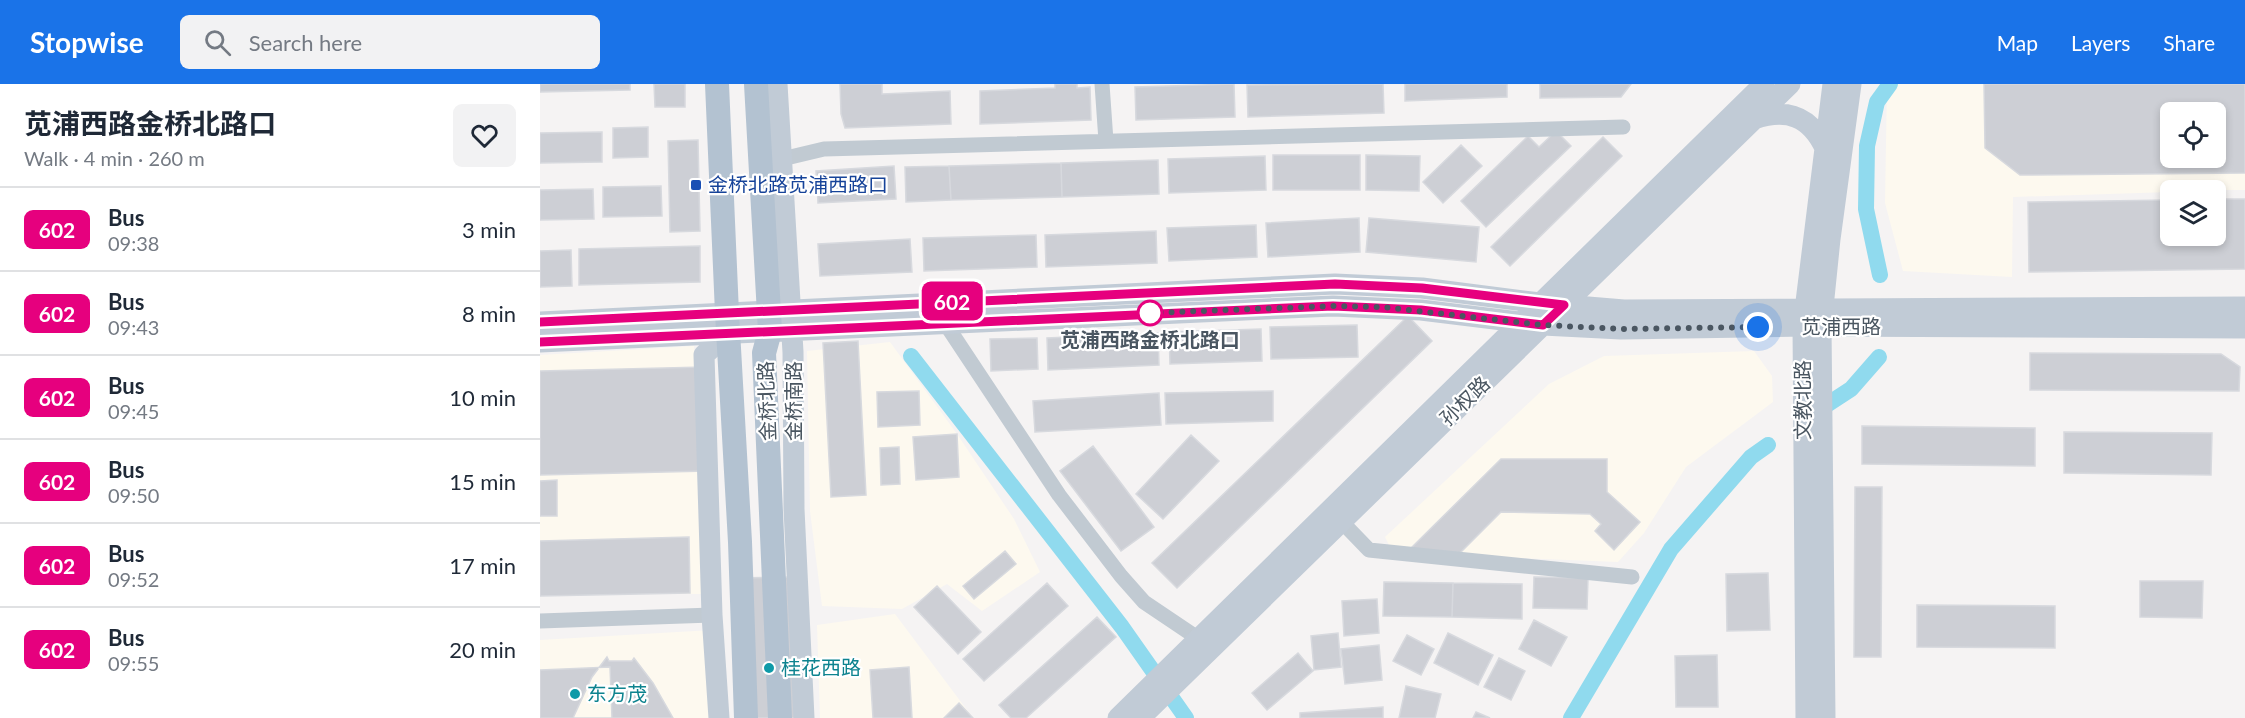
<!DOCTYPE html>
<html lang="en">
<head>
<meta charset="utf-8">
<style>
	:root { --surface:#fff; --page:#f2f2f3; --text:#1f2937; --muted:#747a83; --line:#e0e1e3; --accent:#1a73e8 }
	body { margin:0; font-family:Lato,"Noto Sans SC",sans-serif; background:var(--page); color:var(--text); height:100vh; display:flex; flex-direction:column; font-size:22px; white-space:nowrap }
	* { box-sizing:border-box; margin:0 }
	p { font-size:20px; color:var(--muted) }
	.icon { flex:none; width:33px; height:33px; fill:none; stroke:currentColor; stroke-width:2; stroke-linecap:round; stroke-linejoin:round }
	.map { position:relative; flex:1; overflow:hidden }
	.sheet { display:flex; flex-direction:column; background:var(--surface); width:540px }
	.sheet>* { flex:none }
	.badge { padding:0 12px; border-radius:9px; font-size:21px; line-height:39px }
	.controls { position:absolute; left:1620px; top:18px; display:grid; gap:12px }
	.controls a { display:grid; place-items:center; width:66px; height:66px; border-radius:9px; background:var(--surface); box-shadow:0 3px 9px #0003; font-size:30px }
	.you { position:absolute; width:30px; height:30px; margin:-15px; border:4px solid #fff; border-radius:50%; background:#1a73e8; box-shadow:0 0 0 9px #1a73e833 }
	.map>.badge { position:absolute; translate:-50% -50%; box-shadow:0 0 0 3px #fff }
	.round { display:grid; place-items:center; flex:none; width:63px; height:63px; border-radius:9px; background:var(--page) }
	.headline { display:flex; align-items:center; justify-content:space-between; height:102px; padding:0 24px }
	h1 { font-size:28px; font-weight:700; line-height:45px }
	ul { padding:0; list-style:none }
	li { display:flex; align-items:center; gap:18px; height:84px; padding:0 24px; border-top:2px solid var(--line) }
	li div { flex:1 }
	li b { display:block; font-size:22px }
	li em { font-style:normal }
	li .badge { min-width:66px; font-weight:700; text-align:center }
	header { display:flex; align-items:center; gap:36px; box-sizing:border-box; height:84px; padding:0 30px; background:var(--accent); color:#fff }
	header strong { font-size:28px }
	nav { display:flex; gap:33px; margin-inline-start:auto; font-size:21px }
	.search { width:420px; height:54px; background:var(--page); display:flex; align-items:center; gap:15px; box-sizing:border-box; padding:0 21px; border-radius:9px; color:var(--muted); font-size:22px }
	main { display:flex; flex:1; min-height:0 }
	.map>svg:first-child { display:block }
	.commercial { fill:#fdf9ef; fill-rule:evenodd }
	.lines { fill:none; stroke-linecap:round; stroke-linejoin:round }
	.canal { stroke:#90daee; stroke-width:16 }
	.building { fill:#cdcfd5; stroke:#d7d9de; stroke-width:1.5; fill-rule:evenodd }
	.street { stroke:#c1cad2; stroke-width:15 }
	.secondary { stroke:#c1cbd6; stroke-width:21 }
	.primary { stroke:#b3c2d1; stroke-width:24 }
	.line-casing { stroke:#fff; stroke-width:14 }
	.line { stroke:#e6007e; stroke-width:9 }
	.walk { stroke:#4a5661; stroke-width:6; stroke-dasharray:0 10.8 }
	.transit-dot { fill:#1a4fb4; stroke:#fff; stroke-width:2 }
	.stop-dot { fill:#fff; stroke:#e6007e; stroke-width:3 }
	.culture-dot { fill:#0f9aa8; stroke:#fff; stroke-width:2 }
	.labels { text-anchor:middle; stroke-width:4.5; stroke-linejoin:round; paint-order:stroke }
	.transit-label { font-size:20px; fill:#164399; stroke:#fff; text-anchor:start }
	.street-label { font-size:20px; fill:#4a5661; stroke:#fff }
	.stop-label { font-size:20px; font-weight:bold; fill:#4a5661; stroke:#fff }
	.culture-label { font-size:20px; fill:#0d838f; stroke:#fff; text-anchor:start }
</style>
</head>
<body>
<header>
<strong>Stopwise</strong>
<div class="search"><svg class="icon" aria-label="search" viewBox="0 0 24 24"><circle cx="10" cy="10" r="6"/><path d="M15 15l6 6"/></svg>Search here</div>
<nav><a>Map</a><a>Layers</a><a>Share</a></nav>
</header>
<main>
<section class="sheet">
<div class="headline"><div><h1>苋浦西路金桥北路口</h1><p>Walk · 4 min · 260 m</p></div><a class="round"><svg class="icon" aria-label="heart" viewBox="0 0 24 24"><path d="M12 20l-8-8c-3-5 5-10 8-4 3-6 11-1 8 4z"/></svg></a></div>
<ul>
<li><span class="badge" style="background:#e6007e;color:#fff">602</span><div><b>Bus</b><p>09:38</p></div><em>3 min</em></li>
<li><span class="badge" style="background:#e6007e;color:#fff">602</span><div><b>Bus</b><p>09:43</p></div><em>8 min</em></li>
<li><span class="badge" style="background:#e6007e;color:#fff">602</span><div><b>Bus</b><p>09:45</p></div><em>10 min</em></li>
<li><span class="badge" style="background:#e6007e;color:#fff">602</span><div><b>Bus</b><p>09:50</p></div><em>15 min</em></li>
<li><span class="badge" style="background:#e6007e;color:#fff">602</span><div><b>Bus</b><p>09:52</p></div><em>17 min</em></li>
<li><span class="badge" style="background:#e6007e;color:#fff">602</span><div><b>Bus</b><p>09:55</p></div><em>20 min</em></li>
</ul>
</section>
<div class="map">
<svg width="1705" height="634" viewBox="0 0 1705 634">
	<rect width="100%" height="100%" fill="#f5f3f3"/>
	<path class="commercial" d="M 1347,0 L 1705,0 L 1705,106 L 1630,106 L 1630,108 L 1473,113 L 1472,193 L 1363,187 L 1345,119 ZM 1630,28 L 1676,28 L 1676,74 L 1630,74 Z
		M 350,258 L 417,350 L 474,435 L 500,488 L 442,527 L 407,500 L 362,525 L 282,522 L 270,427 L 267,267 Z
		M 154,262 L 167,510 L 0,510 L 0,271 Z
		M 1214,267 L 1232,292 L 1233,318 L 1146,383 L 1104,449 L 1078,478 L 853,469 L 845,453 L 1009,300 L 1064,272 Z
		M 355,530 L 433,634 L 280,634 L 277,541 Z
		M 172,546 L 176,634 L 0,634 L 0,556 Z"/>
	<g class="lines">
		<path class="canal" d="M 1340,191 L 1326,125 L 1327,62 L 1337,18 L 1350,0
			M 371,272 L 582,543 L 646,634
			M 1288,320 L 1311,305 L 1339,273
			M 1031,634 L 1131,465 L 1211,373 L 1228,361"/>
	</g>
	<path class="building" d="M 0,0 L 90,0 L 90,6 L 0,8 Z
		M 114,0 L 145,0 L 145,23 L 115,23 Z
		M 300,0 L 342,0 L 342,10 L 410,7 L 411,40 L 305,44 L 301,30 Z
		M 515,0 L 537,0 L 537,4 L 550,3 L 551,36 L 440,40 L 440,7 L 515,4 Z
		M 694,0 L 695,33 L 596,36 L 595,3 Z
		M 843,0 L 844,29 L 708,33 L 707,1 Z
		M 865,0 L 967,0 L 967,13 L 865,17 Z
		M 1000,0 L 1091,0 L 1081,13 L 1000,14 Z
		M 1444,0 L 1705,0 L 1705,89 L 1480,91 L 1445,64 ZM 1630,28 L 1676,28 L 1676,74 L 1630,74 Z
		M 108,43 L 108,73 L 73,74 L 73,44 Z
		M 1016,47 L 1031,62 L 946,143 L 921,117 L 988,52 L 999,63 Z
		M 62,48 L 62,78 L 0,79 L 0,49 Z
		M 1063,53 L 1082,72 L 970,182 L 951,163 Z
		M 158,56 L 160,147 L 130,148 L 128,57 Z
		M 921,61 L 942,82 L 903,119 L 883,98 Z
		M 733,71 L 820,71 L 820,106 L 733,106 Z
		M 826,71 L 880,72 L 879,107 L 826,106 Z
		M 725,72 L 726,106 L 629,109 L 628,75 Z
		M 618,76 L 619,110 L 522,113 L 521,79 Z
		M 521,79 L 522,113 L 411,116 L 409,82 Z
		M 354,82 L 356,115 L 278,119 L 276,87 Z
		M 409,82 L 411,116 L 366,118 L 365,83 Z
		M 121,102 L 122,132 L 63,133 L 63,103 Z
		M 53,105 L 54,135 L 0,136 L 0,106 Z
		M 1676,115 L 1705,115 L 1705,185 L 1489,188 L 1488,118 L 1630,116 L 1630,152 L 1676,152 Z
		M 819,134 L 820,168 L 728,173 L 726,139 Z
		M 829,134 L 939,143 L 936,178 L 826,168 Z
		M 716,141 L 717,173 L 629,177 L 627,144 Z
		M 616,147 L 617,179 L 506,183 L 505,151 Z
		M 496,151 L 497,183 L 384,187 L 383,154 Z
		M 370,155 L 372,188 L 280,192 L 278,160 Z
		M 160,162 L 160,198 L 39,201 L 39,165 Z
		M 31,166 L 32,202 L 0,203 L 0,167 Z
		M 868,232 L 892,257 L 637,504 L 612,479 Z
		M 817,241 L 818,273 L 731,275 L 730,243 Z
		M 721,245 L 722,277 L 630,280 L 629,248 Z
		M 618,249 L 619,281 L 508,286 L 507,254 Z
		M 497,254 L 498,285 L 451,287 L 450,255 Z
		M 318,257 L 326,411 L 291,413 L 283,259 Z
		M 1490,269 L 1681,270 L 1700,283 L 1699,307 L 1490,306 Z
		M 164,283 L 167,387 L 0,391 L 0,287 Z
		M 379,307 L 380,341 L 338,343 L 337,308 Z
		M 733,307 L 733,337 L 626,340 L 625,309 Z
		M 619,309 L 621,341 L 495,348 L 493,317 Z
		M 1322,342 L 1495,344 L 1495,382 L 1322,380 Z
		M 1524,348 L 1672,349 L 1671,391 L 1524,389 Z
		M 417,350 L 419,393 L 376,396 L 373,353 Z
		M 651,351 L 679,377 L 623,435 L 596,410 Z
		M 553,362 L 614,443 L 581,467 L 520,387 Z
		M 359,363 L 360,400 L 341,401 L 340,364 Z
		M 961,375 L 1067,375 L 1067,408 L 1100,438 L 1074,466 L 1055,447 L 1061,440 L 1050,430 L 961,428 L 913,476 L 868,467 Z
		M 17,396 L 17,432 L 0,432 L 0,397 Z
		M 1315,403 L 1342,403 L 1341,573 L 1314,573 Z
		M 149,453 L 150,509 L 0,512 L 0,457 Z
		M 465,467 L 476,480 L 434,515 L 423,502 Z
		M 1228,489 L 1230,546 L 1187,547 L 1186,490 Z
		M 255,493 L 257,634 L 204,634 L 195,494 Z
		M 994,493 L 1048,494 L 1047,525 L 993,524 Z
		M 1600,497 L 1663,497 L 1662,534 L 1600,533 Z
		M 844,498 L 913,499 L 912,533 L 843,532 Z
		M 507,499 L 528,522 L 444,597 L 423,575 Z
		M 913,499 L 982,500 L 982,535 L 912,533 Z
		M 397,502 L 441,548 L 418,570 L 374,523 Z
		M 837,515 L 839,549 L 804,552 L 802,517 Z
		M 1377,521 L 1515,522 L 1515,564 L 1377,563 Z
		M 557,533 L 576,553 L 486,634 L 471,634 L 459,621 Z
		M 994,536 L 1027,553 L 1011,582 L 979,565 Z
		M 798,549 L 801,583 L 774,586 L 771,552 Z
		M 908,549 L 953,571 L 938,601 L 894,579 Z
		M 867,551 L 894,565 L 881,591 L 853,577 Z
		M 839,561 L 842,596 L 805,600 L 801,565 Z
		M 758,569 L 773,587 L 727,626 L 712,609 Z
		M 1177,571 L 1178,623 L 1136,623 L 1135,572 Z
		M 67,573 L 69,577 L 92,577 L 94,574 L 113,599 L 133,634 L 33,634 L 52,593 Z
		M 959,574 L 985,587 L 971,616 L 944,603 Z
		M 70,583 L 72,634 L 0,634 L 0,586 Z
		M 369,583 L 372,634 L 333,634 L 330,586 Z
		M 866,602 L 901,610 L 895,634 L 859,634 Z
		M 419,619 L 433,634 L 404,634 Z
		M 843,623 L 843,634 L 760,634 L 760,629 Z
		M 936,628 L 950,634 L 933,634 Z"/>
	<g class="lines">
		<path class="street" d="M 562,0 L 566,57
			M 242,75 L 284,65 L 1083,43
			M 405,239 L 519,411 L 581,492 L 604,518 L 659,555
			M 801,437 L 829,466 L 1092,493
			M 0,537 L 172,531"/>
		<path class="secondary" d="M 237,0 L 253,268 L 254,425 L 264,634
			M 1214,35 C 1247,24 1270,32 1285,64
			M 0,238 L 795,200 L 882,204 L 1000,219 L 1084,226 L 1705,223
			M 0,258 L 793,222 L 881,226 L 1003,241 L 1081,245 L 1263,242 L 1705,244
			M 179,634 L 172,531 L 164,271 L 188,249
			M 578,634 L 1224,0
			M 600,634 L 1250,0
			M 1266,634 L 1263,242 L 1293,0
			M 1285,634 L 1281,243 L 1290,155 L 1311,0"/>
		<path class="primary" d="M 177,0 L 187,229 L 200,458 L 206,634
			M 216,0 L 230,247 L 224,269 L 240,634"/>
	</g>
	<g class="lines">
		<defs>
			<path id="line" d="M 0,238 L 795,200 L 882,204 L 1024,221 L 1003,241 L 881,226 L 793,222 L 0,258"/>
		</defs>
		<use href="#line" class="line-casing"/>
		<use href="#line" class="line"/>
		<path class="walk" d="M 610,229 L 793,222 L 842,223 L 1003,241 L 1081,245 L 1218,243"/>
	</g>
	<rect class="transit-dot" x="150" y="95" width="12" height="12" rx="3"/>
	<circle class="stop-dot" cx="610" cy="229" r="12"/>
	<g class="culture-dot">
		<circle cx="229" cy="584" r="6"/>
		<circle cx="35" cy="610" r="6"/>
	</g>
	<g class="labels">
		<g class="transit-label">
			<text x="168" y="108">金桥北路苋浦西路口</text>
		</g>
		<g class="street-label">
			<text x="1301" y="250">苋浦西路</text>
			<text transform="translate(1263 316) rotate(-90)" y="7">文教北路</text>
			<text transform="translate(227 317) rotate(-92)" y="7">金桥北路</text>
			<text transform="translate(254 317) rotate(-90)" y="7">金桥南路</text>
			<text transform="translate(925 317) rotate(-44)" y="7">孙权路</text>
		</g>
		<g class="stop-label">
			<text x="610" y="263">苋浦西路金桥北路口</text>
		</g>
		<g class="culture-label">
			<text x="241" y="591">桂花西路</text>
			<text x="47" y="617">东方茂</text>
		</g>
	</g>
</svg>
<div class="controls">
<a><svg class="icon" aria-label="locate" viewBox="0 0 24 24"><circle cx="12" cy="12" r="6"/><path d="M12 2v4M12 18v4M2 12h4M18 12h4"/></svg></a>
<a><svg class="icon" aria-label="layers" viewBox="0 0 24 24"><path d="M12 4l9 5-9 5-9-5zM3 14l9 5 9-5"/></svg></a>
</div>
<div class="you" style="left:1218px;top:243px"></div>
<b class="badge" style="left:412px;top:217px;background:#e6007e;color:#fff">602</b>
</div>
</main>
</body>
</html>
